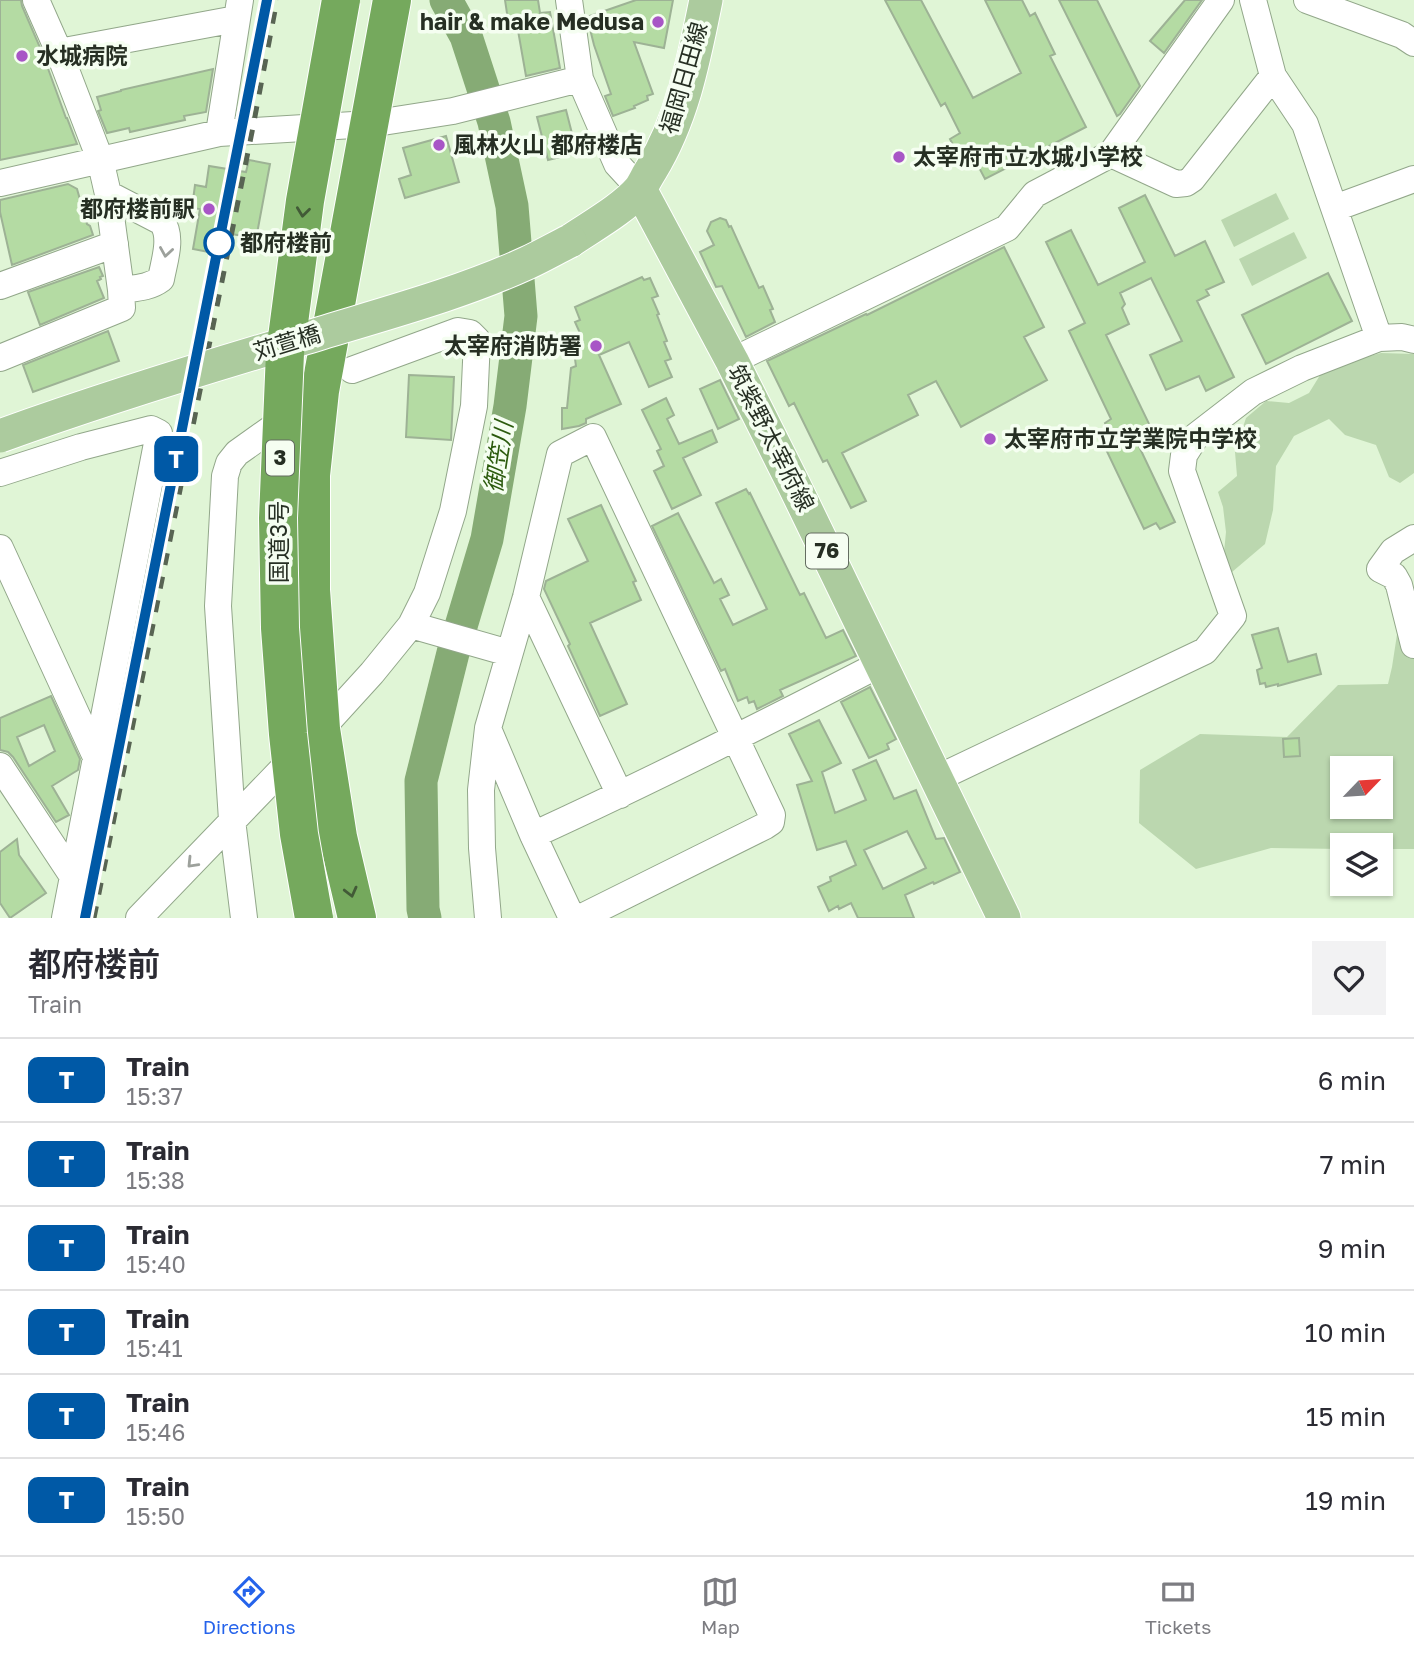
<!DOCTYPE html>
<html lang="en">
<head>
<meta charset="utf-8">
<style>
	:root { --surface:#fff; --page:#f2f2f3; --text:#2b2b33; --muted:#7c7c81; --line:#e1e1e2; --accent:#2563eb }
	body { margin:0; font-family:"Golos Text","Noto Sans JP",sans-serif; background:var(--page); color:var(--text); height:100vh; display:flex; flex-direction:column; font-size:26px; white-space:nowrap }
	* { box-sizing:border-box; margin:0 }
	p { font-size:23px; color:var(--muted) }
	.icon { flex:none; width:38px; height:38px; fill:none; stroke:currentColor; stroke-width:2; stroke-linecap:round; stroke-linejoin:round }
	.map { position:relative; height:918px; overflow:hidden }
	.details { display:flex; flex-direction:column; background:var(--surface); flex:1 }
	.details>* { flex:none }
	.badge { padding:0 14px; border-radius:10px; font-size:24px; line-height:46px }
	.needle { width:46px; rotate:65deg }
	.controls { position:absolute; left:1330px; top:756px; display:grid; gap:14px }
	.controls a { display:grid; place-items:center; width:63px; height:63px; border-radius:0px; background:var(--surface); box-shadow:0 2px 5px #0004; font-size:35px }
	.map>.badge { position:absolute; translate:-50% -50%; box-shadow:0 0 0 4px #fff }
	.round { display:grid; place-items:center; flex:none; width:74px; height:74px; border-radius:0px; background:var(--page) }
	.overview { display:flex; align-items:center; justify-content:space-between; height:119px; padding:0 28px }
	h1 { font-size:33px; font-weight:600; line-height:52px }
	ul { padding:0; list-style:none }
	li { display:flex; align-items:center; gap:21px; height:84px; padding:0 28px; border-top:2px solid var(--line) }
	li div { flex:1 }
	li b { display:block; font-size:26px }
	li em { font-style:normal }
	li .badge { min-width:77px; font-weight:700; text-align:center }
	.dock { display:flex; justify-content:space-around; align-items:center; height:98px; border-top:2px solid var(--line); background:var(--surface); font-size:19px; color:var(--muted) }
	.dock a { display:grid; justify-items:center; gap:4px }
	.dock .selected { color:var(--accent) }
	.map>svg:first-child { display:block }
	.green { fill:#bbd7af; fill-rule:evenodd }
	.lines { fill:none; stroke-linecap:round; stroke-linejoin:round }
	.river { stroke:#86ab75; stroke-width:33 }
	.building { fill:#b4dba3; stroke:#9db295; stroke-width:2; fill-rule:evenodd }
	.minor-casing { stroke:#92a78a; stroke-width:28 }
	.major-casing { stroke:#fff; stroke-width:35 }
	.highway-casing { stroke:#fff; stroke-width:40 }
	.minor { stroke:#fff; stroke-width:26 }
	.major { stroke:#accb9e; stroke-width:33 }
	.highway { stroke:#75a95d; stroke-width:38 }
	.rail { stroke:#586453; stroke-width:5; stroke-dasharray:12 12; stroke-linecap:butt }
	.major-bridge-casing { stroke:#fff; stroke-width:35; stroke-linecap:butt }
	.highway-bridge-casing { stroke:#fff; stroke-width:40; stroke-linecap:butt }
	.major-bridge { stroke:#accb9e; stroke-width:33 }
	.highway-bridge { stroke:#75a95d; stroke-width:38 }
	.oneway { stroke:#425a37 }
	.oneway2 { stroke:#9da19c }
	.line-casing { stroke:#fff; stroke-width:16 }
	.line { stroke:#0059a6; stroke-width:10 }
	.poi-dot { fill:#a856c6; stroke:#f5fef1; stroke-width:2.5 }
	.stop-dot { fill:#fff; stroke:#0059a6; stroke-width:3.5 }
	.labels { text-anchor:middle; stroke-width:7; stroke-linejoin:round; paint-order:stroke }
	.shield { fill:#f5fef1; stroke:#646d61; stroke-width:2 }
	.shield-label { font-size:21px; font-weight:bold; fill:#262f23 }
	.poi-label { font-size:23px; font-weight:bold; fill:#262f23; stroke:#f5fef1; text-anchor:start }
	.street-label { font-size:23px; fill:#262f23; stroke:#f5fef1 }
	.stop-label { font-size:23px; font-weight:bold; fill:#262f23; stroke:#f5fef1; text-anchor:start }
	.water-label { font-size:24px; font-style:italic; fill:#2c5b0e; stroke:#f5fef1 }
</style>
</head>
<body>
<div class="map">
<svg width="1414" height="918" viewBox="0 0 1414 918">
	<rect width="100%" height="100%" fill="#e0f5d6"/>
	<path class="green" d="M 1276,193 L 1289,219 L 1234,247 L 1221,220 Z
		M 1294,232 L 1307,258 L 1252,286 L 1239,259 Z
		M 1381,353 L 1414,354 L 1414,473 L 1400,483 L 1389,477 L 1376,445 L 1345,435 L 1329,419 L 1294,436 L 1276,466 L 1273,510 L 1265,544 L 1232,572 L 1224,552 L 1226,532 L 1223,507 L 1218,492 L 1237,476 L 1235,452 L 1246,418 L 1266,401 L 1289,403 L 1309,393 L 1322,372 L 1341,364 Z
		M 1414,616 L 1414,849 L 1381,849 L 1381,845 L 1342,845 L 1342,849 L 1271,848 L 1196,869 L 1139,823 L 1140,770 L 1200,734 L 1287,737 L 1338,685 L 1388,684 L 1392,667 L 1398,628 ZM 1342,768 L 1381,768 L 1381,807 L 1342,807 Z"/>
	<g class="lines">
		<path class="river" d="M 425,918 L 423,909 L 421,781 L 453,653 L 487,539 L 510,406 L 521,316 L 512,206 L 494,122 L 466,36 L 446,0"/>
	</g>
	<path class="building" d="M 0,0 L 21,0 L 22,6 L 42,52 L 66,118 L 67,118 L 77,144 L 0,160 Z
		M 505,0 L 538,0 L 540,13 L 550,12 L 560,68 L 526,76 L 516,19 L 508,20 Z
		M 636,0 L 673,0 L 664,48 L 634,42 L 653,94 L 647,96 L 648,100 L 634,106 L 635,108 L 613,116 L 605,96 L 611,94 L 594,45 L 587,17 Z
		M 885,0 L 921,0 L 973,98 L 1021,73 L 985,0 L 1022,0 L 1030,16 L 1035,13 L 1055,54 L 1050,56 L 1086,127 L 985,179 L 973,156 L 962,162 L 950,139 L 960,133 L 945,103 L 941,106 Z
		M 1059,0 L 1097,0 L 1140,86 L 1120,114 L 1117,116 Z
		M 1185,0 L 1202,0 L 1164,53 L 1150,41 Z
		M 213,69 L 206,112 L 184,116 L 185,120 L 130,132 L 129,128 L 107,133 L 98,111 L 101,110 L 97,97 L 121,91 L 121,90 Z
		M 566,110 L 577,153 L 548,160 L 537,117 Z
		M 446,136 L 459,182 L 405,198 L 399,179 L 411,175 L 403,148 Z
		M 249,160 L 270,164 L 256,239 L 218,231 L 214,253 L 193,249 L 200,209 L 192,208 L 195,185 L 206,187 L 209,166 L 246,172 Z
		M 68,184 L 77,189 L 87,224 L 90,226 L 93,235 L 12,265 L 0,212 L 0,200 Z
		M 1145,195 L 1175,256 L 1205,241 L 1224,282 L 1206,290 L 1209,295 L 1197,301 L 1234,377 L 1206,391 L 1199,376 L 1166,390 L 1150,355 L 1182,341 L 1151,278 L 1120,293 L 1125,304 L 1122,308 L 1129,324 L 1106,335 L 1152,430 L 1135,438 L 1175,522 L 1160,529 L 1156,523 L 1144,529 L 1101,439 L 1110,434 L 1105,423 L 1111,419 L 1069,331 L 1085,323 L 1046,242 L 1071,230 L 1098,285 L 1145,262 L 1119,208 Z
		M 720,218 L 726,220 L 729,227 L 731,226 L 759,288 L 763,286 L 773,309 L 770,310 L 775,322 L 746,337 L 722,286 L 716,287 L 700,252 L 714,245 L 707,231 L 711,222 Z
		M 1004,247 L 1044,327 L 1024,337 L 1047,380 L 961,427 L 936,381 L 908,395 L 918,415 L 842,453 L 866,501 L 851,508 L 827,460 L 823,462 L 794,403 L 789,406 L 767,361 L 866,314 L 867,315 Z
		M 99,267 L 103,276 L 100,277 L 101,279 L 97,281 L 104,298 L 40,325 L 28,292 Z
		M 1328,273 L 1352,321 L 1266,364 L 1242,315 Z
		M 642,277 L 644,280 L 650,278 L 658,296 L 652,298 L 659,314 L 657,315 L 667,341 L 664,342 L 671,359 L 665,361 L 672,377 L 649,387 L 629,342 L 599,355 L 621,404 L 586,419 L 586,423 L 579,426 L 562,429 L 562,408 L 567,408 L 571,368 L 576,366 L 572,337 L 580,333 L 575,322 L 580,320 L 575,307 Z
		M 108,331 L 119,361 L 33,392 L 23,365 Z
		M 409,375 L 454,377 L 451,440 L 406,437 Z
		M 720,380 L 739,419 L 718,429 L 700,389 Z
		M 666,398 L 674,415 L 667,419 L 679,444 L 712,430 L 717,442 L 683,458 L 701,495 L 672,509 L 654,471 L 664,466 L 657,451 L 661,449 L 642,410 Z
		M 746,489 L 749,494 L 750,493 L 800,595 L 804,593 L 826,638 L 843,630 L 856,656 L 780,690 L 783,696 L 757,709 L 754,701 L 749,703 L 747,697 L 738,701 L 725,669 L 721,671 L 652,526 L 678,513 L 714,583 L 721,579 L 729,595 L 720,599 L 733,625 L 767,609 L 716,503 Z
		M 601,505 L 636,581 L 633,582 L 641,600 L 590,623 L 627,704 L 600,716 L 568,646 L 570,644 L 544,589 L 546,581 L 588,561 L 568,519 Z
		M 1278,628 L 1288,662 L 1316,654 L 1321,674 L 1278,686 L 1278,684 L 1266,687 L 1265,683 L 1260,684 L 1257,670 L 1262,668 L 1252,635 Z
		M 870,687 L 896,739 L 887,744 L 889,749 L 869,758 L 841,702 Z
		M 51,696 L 80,759 L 78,770 L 52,786 L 69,815 L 56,822 L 13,757 L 8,752 L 0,750 L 0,718 ZM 44,725 L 55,751 L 29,766 L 17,737 Z
		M 819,720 L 841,763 L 822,772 L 835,813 L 866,800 L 853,770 L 876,760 L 894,799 L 916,790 L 936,839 L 944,838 L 960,872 L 934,884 L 933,882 L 905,895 L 914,918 L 858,918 L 851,903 L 839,909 L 838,906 L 829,911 L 818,887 L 831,881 L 830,877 L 856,865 L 846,841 L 817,850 L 797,785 L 812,781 L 789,734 ZM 907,831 L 926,868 L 883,889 L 864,850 Z
		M 1299,738 L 1300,756 L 1284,757 L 1283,739 Z
		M 17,839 L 19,855 L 46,893 L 10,918 L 0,903 L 0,852 Z"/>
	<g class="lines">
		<defs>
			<path id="minor" d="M 36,0 L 59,52 L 100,159 L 108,194 L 121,290 C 135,288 149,288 161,279 C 164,262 173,237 162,222 L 108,194
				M 569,0 L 580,79 L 617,164 L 640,189
				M 1253,0 L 1273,76 L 1305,124 L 1379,338
				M 1307,0 L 1402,35 L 1414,43
				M 59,52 L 236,19
				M 219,133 L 240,0
				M 1111,154 L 1176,184 L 1186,183 L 1192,179 L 1273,76
				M 0,183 L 219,133 L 370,124 L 453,111 L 580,79
				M 1335,208 L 1414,179
				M 0,286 L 115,244
				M 0,358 L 122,308 L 121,290
				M 732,361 L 1007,228 L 1035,194 L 1111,154 L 1221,0
				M 0,473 L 81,447 L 151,429 L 159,433 L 65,918
				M 1414,538 L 1393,551 L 1380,569 L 1394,576 L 1399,585 L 1414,645
				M 0,548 L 96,757
				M 526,597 L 620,795
				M 411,625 L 509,653
				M 489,731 L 533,835 L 572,918
				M 0,766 L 72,875
				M 938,778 L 1205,651 L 1233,616 L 1182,471 L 1184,455 L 1196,436 L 1253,392 L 1302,368 L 1379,338 L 1402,337 L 1414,340
				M 533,835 C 651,781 766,723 882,663
				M 139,918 L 321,729 L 372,673 L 411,625 L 427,593 L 453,511 L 474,406 L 477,340 L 470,333 L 458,331 L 352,370
				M 244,918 L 232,820 L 218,606 L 225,476 L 229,463 L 237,453 L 292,414
				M 488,918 L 482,848 L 481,790 L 488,728 L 526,597 L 560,454 L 593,437 L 772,815 L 771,822 L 765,826 L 580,918"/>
			<path id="major" d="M 640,189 L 732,361 L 794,485 L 1004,918
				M 570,241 C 592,226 623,209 640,189 C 644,183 647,176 651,170 C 683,118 694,59 706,0"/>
			<path id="highway" d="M 357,918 L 338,837 L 321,729 L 311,590 L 311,475 L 320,391 L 392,0"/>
		</defs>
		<use href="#minor" class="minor-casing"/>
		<use href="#major" class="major-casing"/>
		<use href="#highway" class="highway-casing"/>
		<use href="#minor" class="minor"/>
		<use href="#major" class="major"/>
		<use href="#highway" class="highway"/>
		<path class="rail" d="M 214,269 L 262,22
			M 94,918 L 252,132 L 277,0"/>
		<defs>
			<path id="major-bridge" d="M 0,436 C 100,400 203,368 305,338 C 379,315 457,295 527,263 C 542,256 556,248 570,241"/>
			<path id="highway-bridge" d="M 314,918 L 299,834 L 288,734 L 280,628 L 278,518 L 285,353 L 305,201 L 341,0"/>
		</defs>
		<use href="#major-bridge" class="major-bridge-casing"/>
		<use href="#highway-bridge" class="highway-bridge-casing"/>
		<use href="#major-bridge" class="major-bridge"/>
		<use href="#highway-bridge" class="highway-bridge"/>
	</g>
	<defs><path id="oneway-chevron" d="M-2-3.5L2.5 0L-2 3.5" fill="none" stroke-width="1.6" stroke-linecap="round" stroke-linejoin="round" transform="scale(1.75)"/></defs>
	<g class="oneway">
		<use href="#oneway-chevron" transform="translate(303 212) rotate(97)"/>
		<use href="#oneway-chevron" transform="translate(351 892) rotate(76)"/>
	</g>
	<g class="oneway2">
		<use href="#oneway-chevron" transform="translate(166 252) rotate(99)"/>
		<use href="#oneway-chevron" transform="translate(192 863) rotate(134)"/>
	</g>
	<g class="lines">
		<defs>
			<path id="line" d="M 85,918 L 267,0"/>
		</defs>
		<use href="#line" class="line-casing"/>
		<use href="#line" class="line"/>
	</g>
	<g class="poi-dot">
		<circle cx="658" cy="22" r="7"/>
		<circle cx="22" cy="56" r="7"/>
		<circle cx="439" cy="145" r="7"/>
		<circle cx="899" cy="157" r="7"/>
		<circle cx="209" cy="209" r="7"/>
		<circle cx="596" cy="346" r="7"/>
		<circle cx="990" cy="439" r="7"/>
	</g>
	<circle class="stop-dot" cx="219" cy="243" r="14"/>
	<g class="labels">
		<g class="shield">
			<rect x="266" y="440.5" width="28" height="35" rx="5"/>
			<rect x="806" y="533.5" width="42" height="35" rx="5"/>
		</g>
		<g class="shield-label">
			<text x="280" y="465">3</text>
			<text x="827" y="558">76</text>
		</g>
		<g class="poi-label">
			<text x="644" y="30" text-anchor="end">hair &amp; make Medusa</text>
			<text x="36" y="64">水城病院</text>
			<text x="453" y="153">風林火山 都府楼店</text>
			<text x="913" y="165">太宰府市立水城小学校</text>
			<text x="195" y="217" text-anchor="end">都府楼前駅</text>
			<text x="582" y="354" text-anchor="end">太宰府消防署</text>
			<text x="1004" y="447">太宰府市立学業院中学校</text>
		</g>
		<g class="street-label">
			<text transform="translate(684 78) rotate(-74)" y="8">福岡日田線</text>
			<text transform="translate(287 343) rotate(-17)" y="8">苅萱橋</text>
			<text transform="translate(771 438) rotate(63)" y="8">筑紫野太宰府線</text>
			<text transform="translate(279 542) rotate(-90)" y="8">国道3号</text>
		</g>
		<g class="stop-label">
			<text x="240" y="251">都府楼前</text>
		</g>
		<g class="water-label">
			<text transform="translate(499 457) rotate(-81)" y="8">御笠川</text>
		</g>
	</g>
</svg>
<div class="controls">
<a><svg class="needle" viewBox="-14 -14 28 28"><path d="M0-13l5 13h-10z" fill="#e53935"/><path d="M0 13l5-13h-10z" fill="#7c7c81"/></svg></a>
<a><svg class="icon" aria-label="layers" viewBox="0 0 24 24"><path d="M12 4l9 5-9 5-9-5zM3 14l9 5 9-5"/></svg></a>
</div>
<b class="badge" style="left:176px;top:459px;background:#0059a6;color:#fff">T</b>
</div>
<section class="details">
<div class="overview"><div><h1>都府楼前</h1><p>Train</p></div><a class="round"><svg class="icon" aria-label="heart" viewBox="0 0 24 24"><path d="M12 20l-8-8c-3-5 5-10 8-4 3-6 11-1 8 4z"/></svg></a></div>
<ul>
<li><span class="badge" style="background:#0059a6;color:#fff">T</span><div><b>Train</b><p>15:37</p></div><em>6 min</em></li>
<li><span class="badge" style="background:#0059a6;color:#fff">T</span><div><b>Train</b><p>15:38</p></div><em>7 min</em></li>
<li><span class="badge" style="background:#0059a6;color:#fff">T</span><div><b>Train</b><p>15:40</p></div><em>9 min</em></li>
<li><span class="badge" style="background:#0059a6;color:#fff">T</span><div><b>Train</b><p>15:41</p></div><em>10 min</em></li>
<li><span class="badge" style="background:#0059a6;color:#fff">T</span><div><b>Train</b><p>15:46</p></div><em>15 min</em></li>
<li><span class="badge" style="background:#0059a6;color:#fff">T</span><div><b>Train</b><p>15:50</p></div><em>19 min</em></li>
</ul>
</section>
<nav class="dock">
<a class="selected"><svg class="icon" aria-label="directions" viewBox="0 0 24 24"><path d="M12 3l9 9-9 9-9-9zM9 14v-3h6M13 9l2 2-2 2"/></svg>Directions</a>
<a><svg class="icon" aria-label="map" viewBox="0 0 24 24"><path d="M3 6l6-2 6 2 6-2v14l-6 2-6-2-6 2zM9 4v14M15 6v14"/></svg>Map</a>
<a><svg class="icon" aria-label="tickets" viewBox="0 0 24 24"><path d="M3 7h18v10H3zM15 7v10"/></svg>Tickets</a>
</nav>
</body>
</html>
